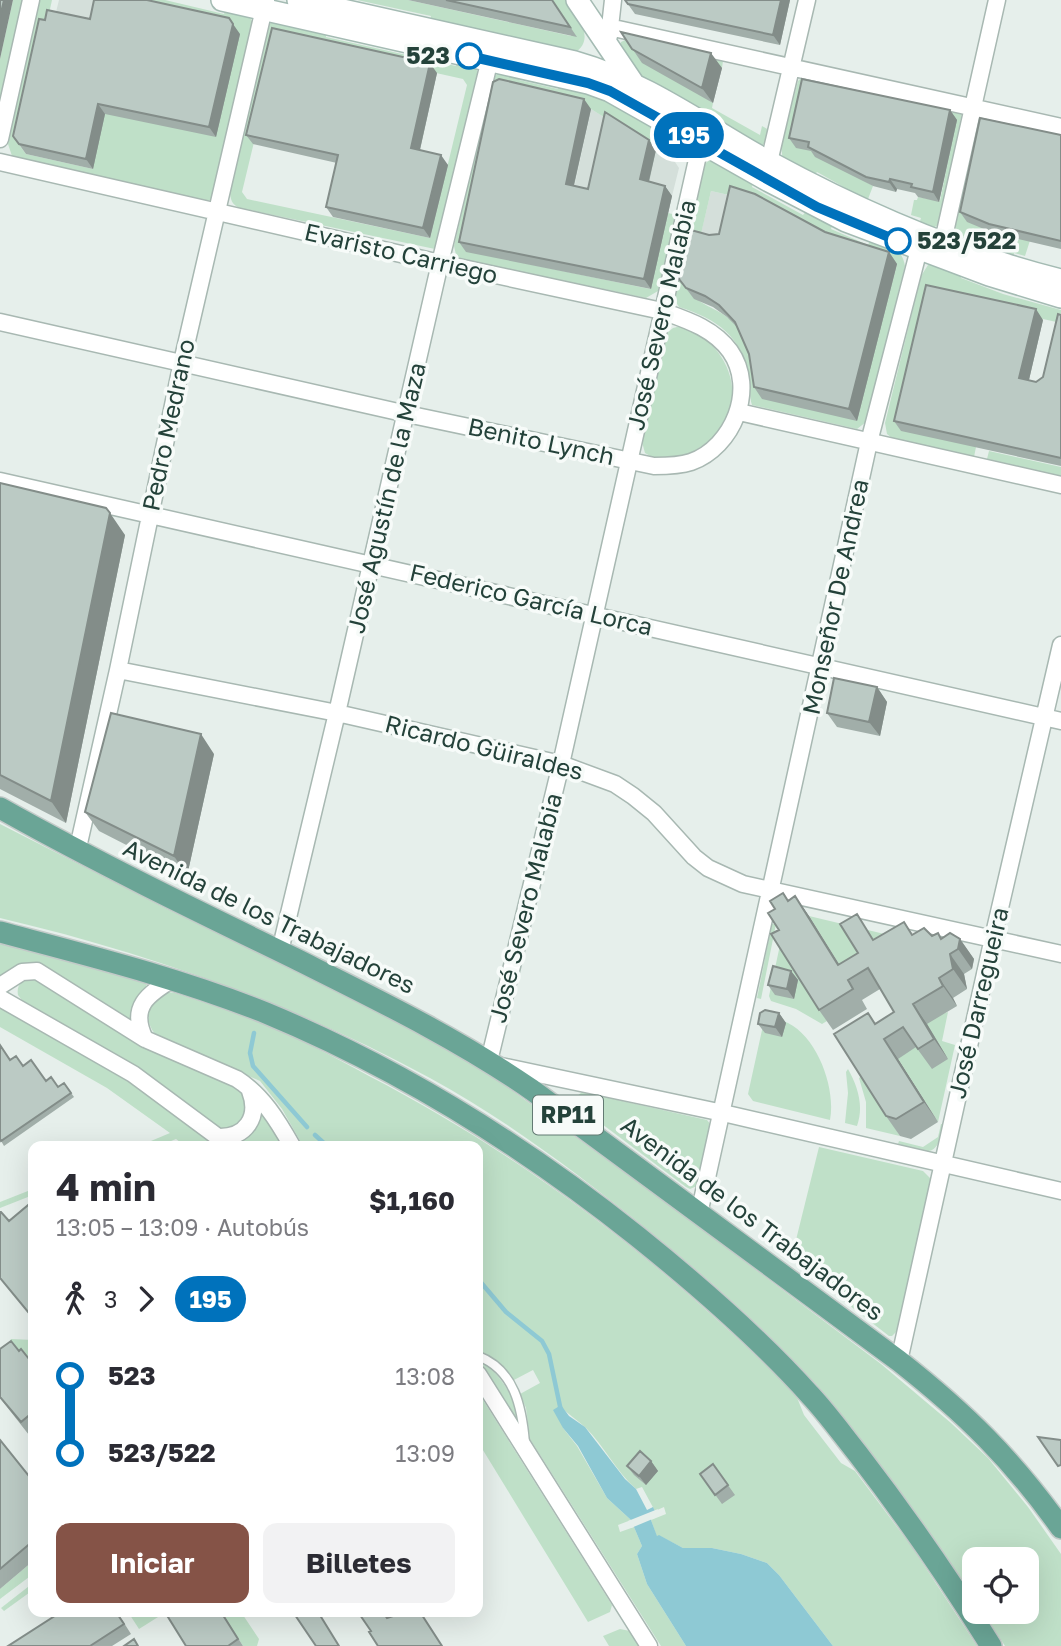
<!DOCTYPE html>
<html lang="es">
<head>
<meta charset="utf-8">
<style>
	:root { --surface:#fff; --page:#f2f2f3; --text:#2b2b33; --muted:#7c7c81; --accent:#855347 }
	body { margin:0; font-family:"Golos Text",sans-serif; background:var(--page); color:var(--text); height:100vh; display:flex; flex-direction:column; font-size:26px; white-space:nowrap }
	* { box-sizing:border-box; margin:0 }
	p { font-size:23px; color:var(--muted) }
	.icon { flex:none; width:38px; height:38px; fill:none; stroke:currentColor; stroke-width:2; stroke-linecap:round; stroke-linejoin:round }
	.map { position:relative; flex:1; overflow:hidden }
	.drawer { position:absolute; left:28px; top:1141px; width:455px; height:476px; display:flex; flex-direction:column; background:var(--surface); border-radius:14px; box-shadow:0 7px 28px #0002 }
	.drawer>* { flex:none }
	.badge { padding:0 14px; border-radius:23px; font-size:24px; line-height:46px }
	.controls { position:absolute; left:962px; top:1547px; display:grid; gap:14px }
	.controls a { display:grid; place-items:center; width:77px; height:77px; border-radius:14px; background:var(--surface); box-shadow:0 7px 28px #0002; font-size:35px }
	.map>.badge { position:absolute; translate:-50% -50%; box-shadow:0 0 0 4px #fff }
	.legs { display:flex; align-items:center; gap:10px; height:77px; padding:0 28px; font-size:23px }
	.legs p { margin-inline-start:auto }
	.overview { display:flex; align-items:center; justify-content:space-between; height:119px; padding:0 28px }
	h1 { font-size:38px; font-weight:700; line-height:52px }
	.button { display:flex; gap:14px; margin-top:auto; padding:14px 28px }
	.button a { flex:1; height:80px; border-radius:14px; background:var(--accent); color:#fff; font-size:28px; font-weight:700; line-height:80px; text-align:center }
	.button a+a { background:var(--page); color:var(--text) }
	ul { padding:0 28px; list-style:none }
	li { display:flex; align-items:center; gap:24px; height:77px; font-size:26px }
	li i { display:grid; place-items:center; width:10px; height:100%; margin:0 9px; background:currentColor }
	li i::after { content:''; width:18px; height:18px; margin:-9px; border:5px solid; border-radius:50%; background:var(--surface) }
	li p { margin-inline-start:auto }
	li:first-child i { background:linear-gradient(#0000 50%,currentColor 0) }
	li:last-child i { background:linear-gradient(currentColor 50%,#0000 0) }
	.map>svg:first-child { display:block }
	.built { fill:#d4dfda }
	.green { fill:#bfe0c8; fill-rule:evenodd }
	.water { fill:#8ec9d4 }
	.pier { fill:#e6efeb }
	.lines { fill:none; stroke-linecap:round; stroke-linejoin:round }
	.stream { stroke:#8ec9d4; stroke-width:4.5 }
	.lane-casing { stroke:#a8b8b2; stroke-width:11 }
	.street-casing { stroke:#a8b8b2; stroke-width:19 }
	.secondary-casing { stroke:#a4bbb3; stroke-width:24 }
	.primary-casing { stroke:#c2cac8; stroke-width:24 }
	.lane { stroke:#fff; stroke-width:8 }
	.street { stroke:#fff; stroke-width:16 }
	.secondary { stroke:#fff; stroke-width:21 }
	.primary { stroke:#6aa596; stroke-width:21 }
	.wall { fill:#a1aea9 }
	.shaded-wall { fill:#838d89 }
	.building { fill:#bbcac4; stroke:#838d89; stroke-width:2 }
	.line-1-casing { stroke:#fff; stroke-width:16 }
	.line-1 { stroke:#0072bc; stroke-width:10 }
	.stop-1-dot { fill:#fff; stroke:#0072bc; stroke-width:3.5 }
	.labels { text-anchor:middle; stroke-width:7; stroke-linejoin:round; paint-order:stroke }
	.shield { fill:#f7fbf9; stroke:#637a73; stroke-width:2 }
	.shield-label { font-size:23px; font-weight:bold; fill:#24423a }
	.stop-label { font-size:24px; font-weight:bold; fill:#24423a; stroke:#f7fbf9; text-anchor:end }
	.street-label { font-size:24px; fill:#24423a; stroke:#f7fbf9 }
</style>
</head>
<body>
<div class="map">
<svg width="1061" height="1646" viewBox="0 0 1061 1646">
	<rect width="100%" height="100%" fill="#e6efeb"/>
	<path class="built" d="M 59,0 L 103,0 L 97,29 L 54,20 Z
		M 591,109 L 612,122 L 595,198 L 573,193 Z
		M 656,150 L 675,162 L 679,168 L 672,196 L 647,189 Z
		M 711,191 L 738,197 L 726,249 L 699,242 Z"/>
	<path class="green" d="M 13,0 L 23,0 L 0,104 L 0,59 Z
		M 38,0 L 52,0 L 20,146 L 26,154 L 93,169 L 110,0 L 165,0 L 224,14 L 226,8 L 249,15 L 253,24 L 211,200 L 201,200 L 12,156 L 8,144 Z
		M 357,0 L 408,0 L 571,36 L 572,30 L 552,0 L 567,0 C 577,15 597,40 574,53 L 430,22 L 431,16 Z
		M 272,21 L 326,31 L 326,37 L 456,66 L 458,61 L 476,68 L 479,76 L 438,244 L 435,249 L 240,208 C 232,205 230,199 230,191 L 270,24 ZM 279,38 L 463,79 L 467,85 L 430,238 L 247,199 L 242,192 Z
		M 627,39 L 723,61 L 722,68 L 640,49 L 713,103 L 712,108 L 760,135 L 762,126 L 769,130 L 766,142 L 760,147 L 644,81 L 620,47 L 621,42 Z
		M 499,72 L 519,75 L 519,80 L 558,89 L 561,84 L 617,102 L 617,108 L 672,139 L 666,156 L 591,109 L 505,89 L 466,251 L 650,289 L 668,213 L 677,215 L 658,291 L 646,298 L 461,259 L 456,255 L 454,246 L 493,78 Z
		M 802,77 L 962,113 L 939,224 C 933,230 926,227 919,224 L 921,218 L 911,215 L 914,200 L 917,200 L 918,197 L 940,201 L 956,120 L 816,152 L 873,186 L 868,199 L 863,197 L 860,202 L 856,200 L 858,195 L 817,172 L 813,177 L 783,161 L 781,146 L 798,81 Z
		M 985,118 L 1061,135 L 1061,144 L 1025,256 L 1014,253 L 1013,258 L 956,235 L 955,229 L 976,125 Z
		M 711,159 L 753,181 L 752,187 L 803,215 L 807,210 L 833,223 L 831,229 L 868,245 L 871,239 C 888,245 902,247 905,266 L 866,422 L 857,429 L 752,405 C 749,396 751,387 749,378 C 742,336 717,319 679,307 L 674,299 L 703,165 ZM 711,191 L 738,197 L 897,264 L 856,420 L 727,317 C 714,307 697,304 688,290 Z
		M 935,264 L 961,272 L 961,278 L 1003,294 L 1061,310 L 1061,323 L 934,295 L 976,447 L 974,457 L 893,439 L 887,434 L 885,423 L 921,276 L 928,265 Z
		M 681,326 C 720,338 746,384 725,422 C 711,446 671,471 645,453 L 642,442 L 667,333 L 673,328 Z
		M 989,451 L 1061,467 L 1061,476 L 987,459 Z
		M 0,824 L 165,908 L 391,1017 L 480,1067 L 696,1225 L 881,1364 L 951,1423 L 988,1458 L 1028,1507 L 1061,1554 L 1061,1646 L 1005,1646 L 983,1612 L 1027,1612 L 1027,1559 L 975,1559 L 975,1599 C 938,1545 901,1491 860,1439 C 845,1420 831,1400 814,1382 C 763,1326 706,1277 647,1229 C 578,1174 507,1120 430,1078 C 296,1005 149,953 0,918 Z
		M 809,916 L 918,942 L 850,982 Z
		M 772,924 L 776,924 L 761,999 L 757,998 Z
		M 0,944 L 148,981 L 132,1022 L 53,974 L 0,978 Z
		M 780,945 L 827,1021 L 822,1024 L 796,1009 L 771,1001 L 769,996 Z
		M 32,977 L 164,1055 L 236,1087 L 244,1093 L 248,1102 L 243,1126 L 219,1130 L 24,1003 L 18,995 C 16,984 23,980 32,977 Z
		M 167,992 L 175,993 C 200,1001 225,1009 250,1018 C 291,1034 330,1055 369,1076 C 527,1158 666,1265 792,1391 L 798,1400 L 804,1415 L 841,1463 L 855,1471 L 912,1547 L 977,1646 L 833,1646 L 779,1575 L 767,1563 L 741,1554 L 712,1548 L 683,1548 L 660,1536 L 657,1537 L 651,1520 L 666,1514 L 664,1507 L 655,1511 L 642,1487 L 636,1489 C 616,1471 604,1446 586,1428 C 577,1420 568,1414 560,1406 L 563,1428 L 577,1446 L 607,1498 L 631,1520 L 618,1525 L 620,1532 L 634,1527 L 642,1546 L 637,1554 L 647,1584 L 686,1646 L 661,1646 L 530,1439 L 526,1408 L 520,1394 L 540,1383 L 533,1370 L 512,1381 C 503,1366 494,1358 478,1350 L 478,1146 L 303,1146 L 282,1109 L 260,1081 L 155,1034 C 142,1017 149,1001 167,992 Z
		M 0,1005 L 119,1072 L 220,1146 L 185,1146 L 176,1139 L 159,1146 L 139,1146 L 170,1133 L 107,1088 L 0,1027 Z
		M 917,1008 L 942,1014 L 948,1012 L 942,1041 L 955,1045 L 938,1122 L 898,1059 Z
		M 767,1018 C 774,1019 782,1020 788,1023 C 818,1038 836,1089 830,1120 L 753,1101 L 748,1094 L 764,1021 Z
		M 848,1069 C 858,1087 864,1106 857,1126 L 845,1123 L 848,1093 L 846,1072 Z
		M 862,1076 L 900,1136 L 866,1128 L 866,1102 L 859,1078 Z
		M 582,1092 L 707,1120 L 711,1125 L 697,1186 L 690,1189 L 686,1187 L 578,1106 L 575,1098 Z
		M 264,1115 L 282,1146 L 241,1146 L 240,1140 L 256,1127 L 259,1117 Z
		M 941,1124 L 944,1124 C 936,1161 929,1152 898,1144 L 899,1141 L 923,1147 L 938,1137 Z
		M 819,1147 L 923,1171 L 931,1179 L 897,1331 L 892,1336 L 889,1336 L 791,1260 Z
		M 33,1189 L 33,1195 L 0,1208 L 0,1202 Z
		M 11,1339 L 33,1340 L 33,1366 L 7,1346 Z
		M 481,1362 C 497,1369 519,1402 517,1420 Z
		M 478,1392 L 612,1605 L 610,1612 L 588,1622 L 478,1442 Z
		M 33,1561 L 33,1574 L 0,1599 L 0,1589 Z
		M 33,1583 L 33,1590 L 4,1611 L 1,1608 Z
		M 128,1612 L 166,1612 L 139,1629 Z
		M 222,1612 L 241,1612 L 259,1639 L 257,1646 L 243,1646 Z
		M 620,1629 L 630,1631 L 640,1646 L 609,1646 L 603,1636 Z"/>
	<path class="water" d="M 561,1405 L 569,1416 L 585,1427 L 625,1479 L 636,1489 L 647,1510 L 653,1507 L 655,1511 L 651,1520 L 657,1536 L 659,1535 L 683,1548 L 712,1548 L 741,1554 L 767,1563 L 779,1575 L 833,1646 L 686,1646 L 647,1584 L 637,1554 L 642,1546 L 631,1520 L 607,1498 L 578,1446 L 563,1428 L 553,1410 Z"/>
	<path class="pier" d="M 658,1509 L 655,1518 L 631,1528 L 628,1521 Z"/>
	<g class="lines">
		<path class="stream" d="M 254,1033 L 250,1053 L 253,1066 L 307,1127
			M 315,1135 L 327,1146
			M 478,1279 L 506,1312 L 542,1341 L 549,1354 L 561,1411"/>
		<defs>
			<path id="lane" d="M 478,1356 C 515,1370 522,1408 525,1443"/>
			<path id="street" d="M 597,30 L 609,27 L 1061,127
				M 609,36 L 613,0
				M 0,139 L 31,0
				M 0,162 L 440,263 L 662,311 C 687,320 713,328 730,351 C 757,389 733,447 691,462 C 679,466 666,466 654,466 L 407,414 L 0,322
				M 769,162 L 807,0
				M 739,412 L 1061,485
				M 0,481 L 1061,721
				M 118,670 L 337,713 L 561,764 L 615,784 L 633,796 L 654,813 L 694,857 L 708,868 L 743,884 L 1061,954
				M 77,852 L 118,670 L 182,362 L 266,0
				M 280,951 L 337,713 L 440,263 L 492,51
				M 173,979 C 148,994 129,1007 145,1039 L 237,1079 C 262,1095 278,1121 292,1146
				M 0,986 L 22,972 L 37,971 L 145,1039
				M 0,998 L 133,1074 L 230,1146
				M 489,1061 L 561,764 L 701,142
				M 501,1066 L 723,1113 L 1061,1191
				M 218,1137 C 246,1138 260,1117 250,1091
				M 699,1214 L 869,442 L 919,249 L 943,241 L 997,0
				M 899,1361 L 993,938 L 1061,645
				M 478,1374 L 649,1646"/>
			<path id="secondary" d="M 222,0 L 588,83 L 610,91 L 769,181 L 846,221 L 989,275 L 1061,297
				M 298,0 L 575,62 C 646,82 706,127 769,162 C 861,212 960,255 1061,280
				M 577,0 L 633,83"/>
			<path id="primary" d="M 0,808 C 96,862 195,910 294,958 C 376,999 457,1038 532,1090 L 899,1361 C 965,1413 1012,1459 1061,1528
				M 0,932 C 90,956 179,978 266,1013 C 401,1069 524,1146 638,1237 C 699,1286 758,1337 810,1395 C 827,1413 842,1434 858,1454 C 905,1515 950,1580 991,1646"/>
		</defs>
		<use href="#lane" class="lane-casing"/>
		<use href="#street" class="street-casing"/>
		<use href="#secondary" class="secondary-casing"/>
		<use href="#primary" class="primary-casing"/>
		<use href="#lane" class="lane"/>
		<use href="#street" class="street"/>
		<use href="#secondary" class="secondary"/>
		<use href="#primary" class="primary"/>
	</g>
	<path class="wall" d="M 408,0 L 552,0 L 577,37 Z
		M 625,0 L 790,0 L 780,45 L 635,14 Z
		M 90,19 L 240,34 L 216,137 L 105,114 L 93,169 L 26,154 L 13,136 L 45,20 Z
		M 621,32 L 722,68 L 713,103 L 642,63 Z
		M 437,73 L 420,150 L 448,165 L 430,238 L 333,217 L 326,207 L 337,163 L 253,144 L 246,135 Z
		M 591,109 L 574,186 L 588,189 L 649,140 L 656,150 L 649,182 L 665,186 L 672,196 L 651,289 L 466,252 L 459,242 Z
		M 950,110 L 957,120 L 939,202 L 918,197 L 915,193 L 897,189 L 896,192 L 873,186 L 815,157 L 811,151 L 796,148 L 789,138 Z
		M 1061,135 L 1061,249 L 996,234 L 967,222 L 960,212 Z
		M 709,235 L 889,252 L 897,264 L 857,421 L 762,399 L 754,387 L 749,354 L 737,327 L 727,317 L 713,307 L 694,299 L 679,279 Z
		M 1061,315 L 1061,466 L 901,431 L 894,421 L 1043,320 L 1029,380 L 1036,382 L 1043,377 Z
		M 0,483 L 125,535 L 66,823 L 0,789 Z
		M 877,687 L 887,702 L 880,736 L 837,727 L 827,713 Z
		M 214,754 L 187,876 L 99,831 L 85,812 Z
		M 783,893 L 788,900 L 795,896 L 809,916 L 839,965 L 858,953 L 875,939 L 904,922 L 913,935 L 932,936 L 941,939 L 960,939 L 974,959 L 972,969 L 964,974 L 967,989 L 953,998 L 957,1006 L 927,1024 L 948,1059 L 932,1069 L 916,1047 L 898,1059 L 938,1122 L 911,1139 L 900,1136 L 886,1116 L 875,1024 L 894,1012 L 880,989 L 862,1000 L 867,1009 L 833,1030 L 819,1010 L 779,930 L 775,909 Z
		M 791,971 L 798,980 L 794,999 L 775,995 L 768,985 Z
		M 779,1013 L 786,1023 L 782,1037 L 765,1033 L 758,1024 Z
		M 11,1060 L 23,1066 L 46,1081 L 58,1087 L 64,1083 L 74,1097 L 4,1146 L 0,1139 Z
		M 0,1349 L 19,1351 L 33,1364 L 33,1432 L 29,1435 L 0,1398 Z
		M 0,1440 L 33,1481 L 33,1561 L 0,1589 Z
		M 651,1461 L 658,1471 L 646,1485 L 634,1475 L 627,1466 Z
		M 713,1464 L 735,1495 L 722,1504 L 700,1474 Z
		M 117,1612 L 131,1634 L 112,1646 L 8,1646 Z
		M 222,1612 L 243,1646 L 186,1646 Z"/>
	<path class="shaded-wall" d="M 4,0 L 13,0 L 0,59 L 0,17 Z
		M 781,0 L 790,0 L 780,45 L 773,35 Z
		M 233,24 L 240,34 L 216,137 L 209,127 Z
		M 711,53 L 722,68 L 713,103 L 702,88 Z
		M 430,63 L 437,73 L 418,158 L 411,148 Z
		M 584,99 L 591,109 L 572,193 L 566,184 Z
		M 98,104 L 105,114 L 93,169 L 86,159 Z
		M 950,110 L 957,120 L 939,202 L 933,192 Z
		M 649,140 L 656,150 L 647,189 L 640,179 Z
		M 441,155 L 448,165 L 430,238 L 423,228 Z
		M 890,179 L 897,189 L 896,192 L 889,182 Z
		M 665,186 L 672,196 L 651,289 L 644,279 Z
		M 889,252 L 897,264 L 857,421 L 849,409 Z
		M 1036,309 L 1043,320 L 1027,388 L 1019,378 Z
		M 110,513 L 125,535 L 66,823 L 51,801 Z
		M 877,687 L 887,702 L 880,736 L 869,722 Z
		M 201,734 L 214,754 L 187,876 L 174,856 Z
		M 795,896 L 809,916 L 849,980 L 838,965 Z
		M 960,939 L 974,959 L 972,969 L 958,949 Z
		M 950,954 L 964,974 L 967,989 L 953,969 Z
		M 791,971 L 798,980 L 794,999 L 787,989 Z
		M 939,978 L 953,998 L 957,1006 L 943,986 Z
		M 913,1004 L 927,1024 L 948,1059 L 934,1039 Z
		M 779,1013 L 786,1023 L 782,1037 L 775,1027 Z
		M 884,1039 L 898,1059 L 938,1122 L 924,1102 Z
		M 651,1461 L 658,1471 L 646,1485 L 639,1476 Z"/>
	<path class="building" d="M 0,0 L 4,0 L 0,17 Z
		M 94,0 L 147,0 L 229,18 L 233,24 L 209,127 L 98,104 L 86,159 L 19,144 L 13,136 L 39,19 L 45,20 L 47,10 L 90,19 Z
		M 446,0 L 552,0 L 570,27 Z
		M 625,0 L 781,0 L 773,35 L 628,4 Z
		M 272,28 L 430,63 L 411,148 L 441,155 L 423,228 L 326,207 L 338,155 L 246,135 Z
		M 621,32 L 711,53 L 702,88 L 632,49 Z
		M 499,79 L 584,99 L 566,184 L 588,189 L 605,112 L 649,140 L 640,179 L 665,186 L 644,279 L 459,242 L 493,82 Z
		M 802,79 L 950,110 L 933,192 L 911,187 L 912,184 L 890,179 L 889,182 L 866,177 L 808,147 L 809,142 L 789,138 Z
		M 980,118 L 1061,135 L 1061,241 L 989,224 L 960,212 Z
		M 730,186 L 755,194 L 825,232 L 889,252 L 849,409 L 754,387 L 749,354 L 735,322 L 719,305 L 705,296 L 686,288 L 679,279 L 691,230 L 709,235 L 719,234 Z
		M 926,285 L 1036,309 L 1019,378 L 1036,382 L 1043,377 L 1058,314 L 1061,315 L 1061,458 L 894,421 Z
		M 0,483 L 106,508 L 110,513 L 51,801 L 0,775 Z
		M 834,678 L 877,687 L 869,722 L 827,713 Z
		M 111,713 L 201,734 L 174,856 L 85,812 Z
		M 783,893 L 788,901 L 795,896 L 838,965 L 858,953 L 840,924 L 857,914 L 873,940 L 904,922 L 912,935 L 924,928 L 932,936 L 938,933 L 941,939 L 950,933 L 960,939 L 958,949 L 950,954 L 953,969 L 939,978 L 943,986 L 913,1004 L 934,1039 L 918,1049 L 903,1027 L 884,1039 L 924,1102 L 896,1119 L 886,1116 L 834,1034 L 868,1013 L 875,1024 L 894,1012 L 868,968 L 848,980 L 853,989 L 819,1010 L 771,934 L 779,930 L 768,913 L 775,909 L 770,901 Z
		M 773,966 L 791,971 L 787,989 L 768,985 Z
		M 765,1010 L 779,1013 L 775,1027 L 758,1024 L 760,1013 Z
		M 0,1045 L 10,1060 L 16,1056 L 23,1066 L 31,1060 L 46,1081 L 51,1077 L 58,1087 L 64,1083 L 71,1093 L 1,1141 L 0,1139 Z
		M 33,1201 L 33,1318 L 0,1278 L 0,1212 L 1,1212 L 9,1221 Z
		M 11,1341 L 19,1351 L 21,1349 L 33,1364 L 33,1412 L 21,1422 L 0,1397 L 0,1349 Z
		M 1038,1437 L 1061,1440 L 1061,1465 L 1058,1466 Z
		M 0,1440 L 33,1481 L 33,1541 L 0,1569 Z
		M 640,1451 L 651,1461 L 639,1476 L 627,1466 Z
		M 713,1464 L 728,1485 L 715,1495 L 700,1474 Z
		M 61,1612 L 116,1612 L 124,1624 L 90,1646 L 8,1646 Z
		M 174,1612 L 221,1612 L 238,1639 L 228,1646 L 186,1646 L 168,1617 L 174,1613 Z
		M 293,1612 L 318,1612 L 339,1646 L 316,1646 Z
		M 358,1612 L 383,1612 L 387,1618 L 405,1612 L 420,1612 L 442,1646 L 378,1646 L 369,1632 L 371,1631 Z
		M 134,1639 L 138,1646 L 124,1646 Z"/>
	<g class="lines">
		<defs>
			<path id="line-1" d="M 469,56 L 588,83 L 610,91 L 817,207 L 898,241"/>
		</defs>
		<use href="#line-1" class="line-1-casing"/>
		<use href="#line-1" class="line-1"/>
	</g>
	<g class="stop-1-dot">
		<circle cx="469" cy="56" r="12"/>
		<circle cx="898" cy="241" r="12"/>
	</g>
	<g class="labels">
		<rect class="shield" x="533" y="1095.5" width="70" height="39" rx="5"/>
		<g class="shield-label">
			<text x="568" y="1123">RP11</text>
		</g>
		<g class="stop-label">
			<text x="450" y="64">523</text>
			<text x="917" y="249" text-anchor="start">523/522</text>
		</g>
		<g class="street-label">
			<text transform="translate(401 254) rotate(13)" y="8">Evaristo Carriego</text>
			<text transform="translate(662 315) rotate(-77)" y="8">José Severo Malabia</text>
			<text transform="translate(169 425) rotate(-78)" y="8">Pedro Medrano</text>
			<text transform="translate(541 442) rotate(12)" y="8">Benito Lynch</text>
			<text transform="translate(387 498) rotate(-77)" y="8">José Agustín de la Maza</text>
			<text transform="translate(836 597) rotate(-78)" y="8">Monseñor De Andrea</text>
			<text transform="translate(531 600) rotate(13)" y="8">Federico García Lorca</text>
			<text transform="translate(484 748) rotate(14)" y="8">Ricardo Güiraldes</text>
			<text transform="translate(526 908) rotate(-76)" y="8">José Severo Malabia</text>
			<text transform="translate(269 917) rotate(26)" y="8">Avenida de los Trabajadores</text>
			<text transform="translate(979 1003) rotate(-77)" y="8">José Darregueira</text>
			<text transform="translate(752 1219) rotate(37)" y="8">Avenida de los Trabajadores</text>
		</g>
	</g>
</svg>
<div class="controls">
<a><svg class="icon" aria-label="locate" viewBox="0 0 24 24"><circle cx="12" cy="12" r="6"/><path d="M12 2v4M12 18v4M2 12h4M18 12h4"/></svg></a>
</div>
<b class="badge" style="left:689px;top:135px;background:#0072bc;color:#fff">195</b>
<section class="drawer">
<div class="overview"><div><h1>4 min</h1><p>13:05 – 13:09 · Autobús</p></div><b>$1,160</b></div>
<div class="legs"><svg class="icon" aria-label="walk" viewBox="0 0 24 24"><circle cx="13" cy="4" r="2"/><path d="M13 8l-2 6 4 7M11 14l-3 7M7 12l3-4h3l4 4"/></svg>3<svg class="icon" aria-label="forward" viewBox="0 0 24 24"><path d="M9 5l7 7-7 7"/></svg><b class="badge" style="background:#0072bc;color:#fff">195</b></div>
<ul>
<li><i style="color:#0072bc"></i><b>523</b><p>13:08</p></li>
<li><i style="color:#0072bc"></i><b>523/522</b><p>13:09</p></li>
</ul>
<div class="button"><a>Iniciar</a><a>Billetes</a></div>
</section>
</div>
</body>
</html>
